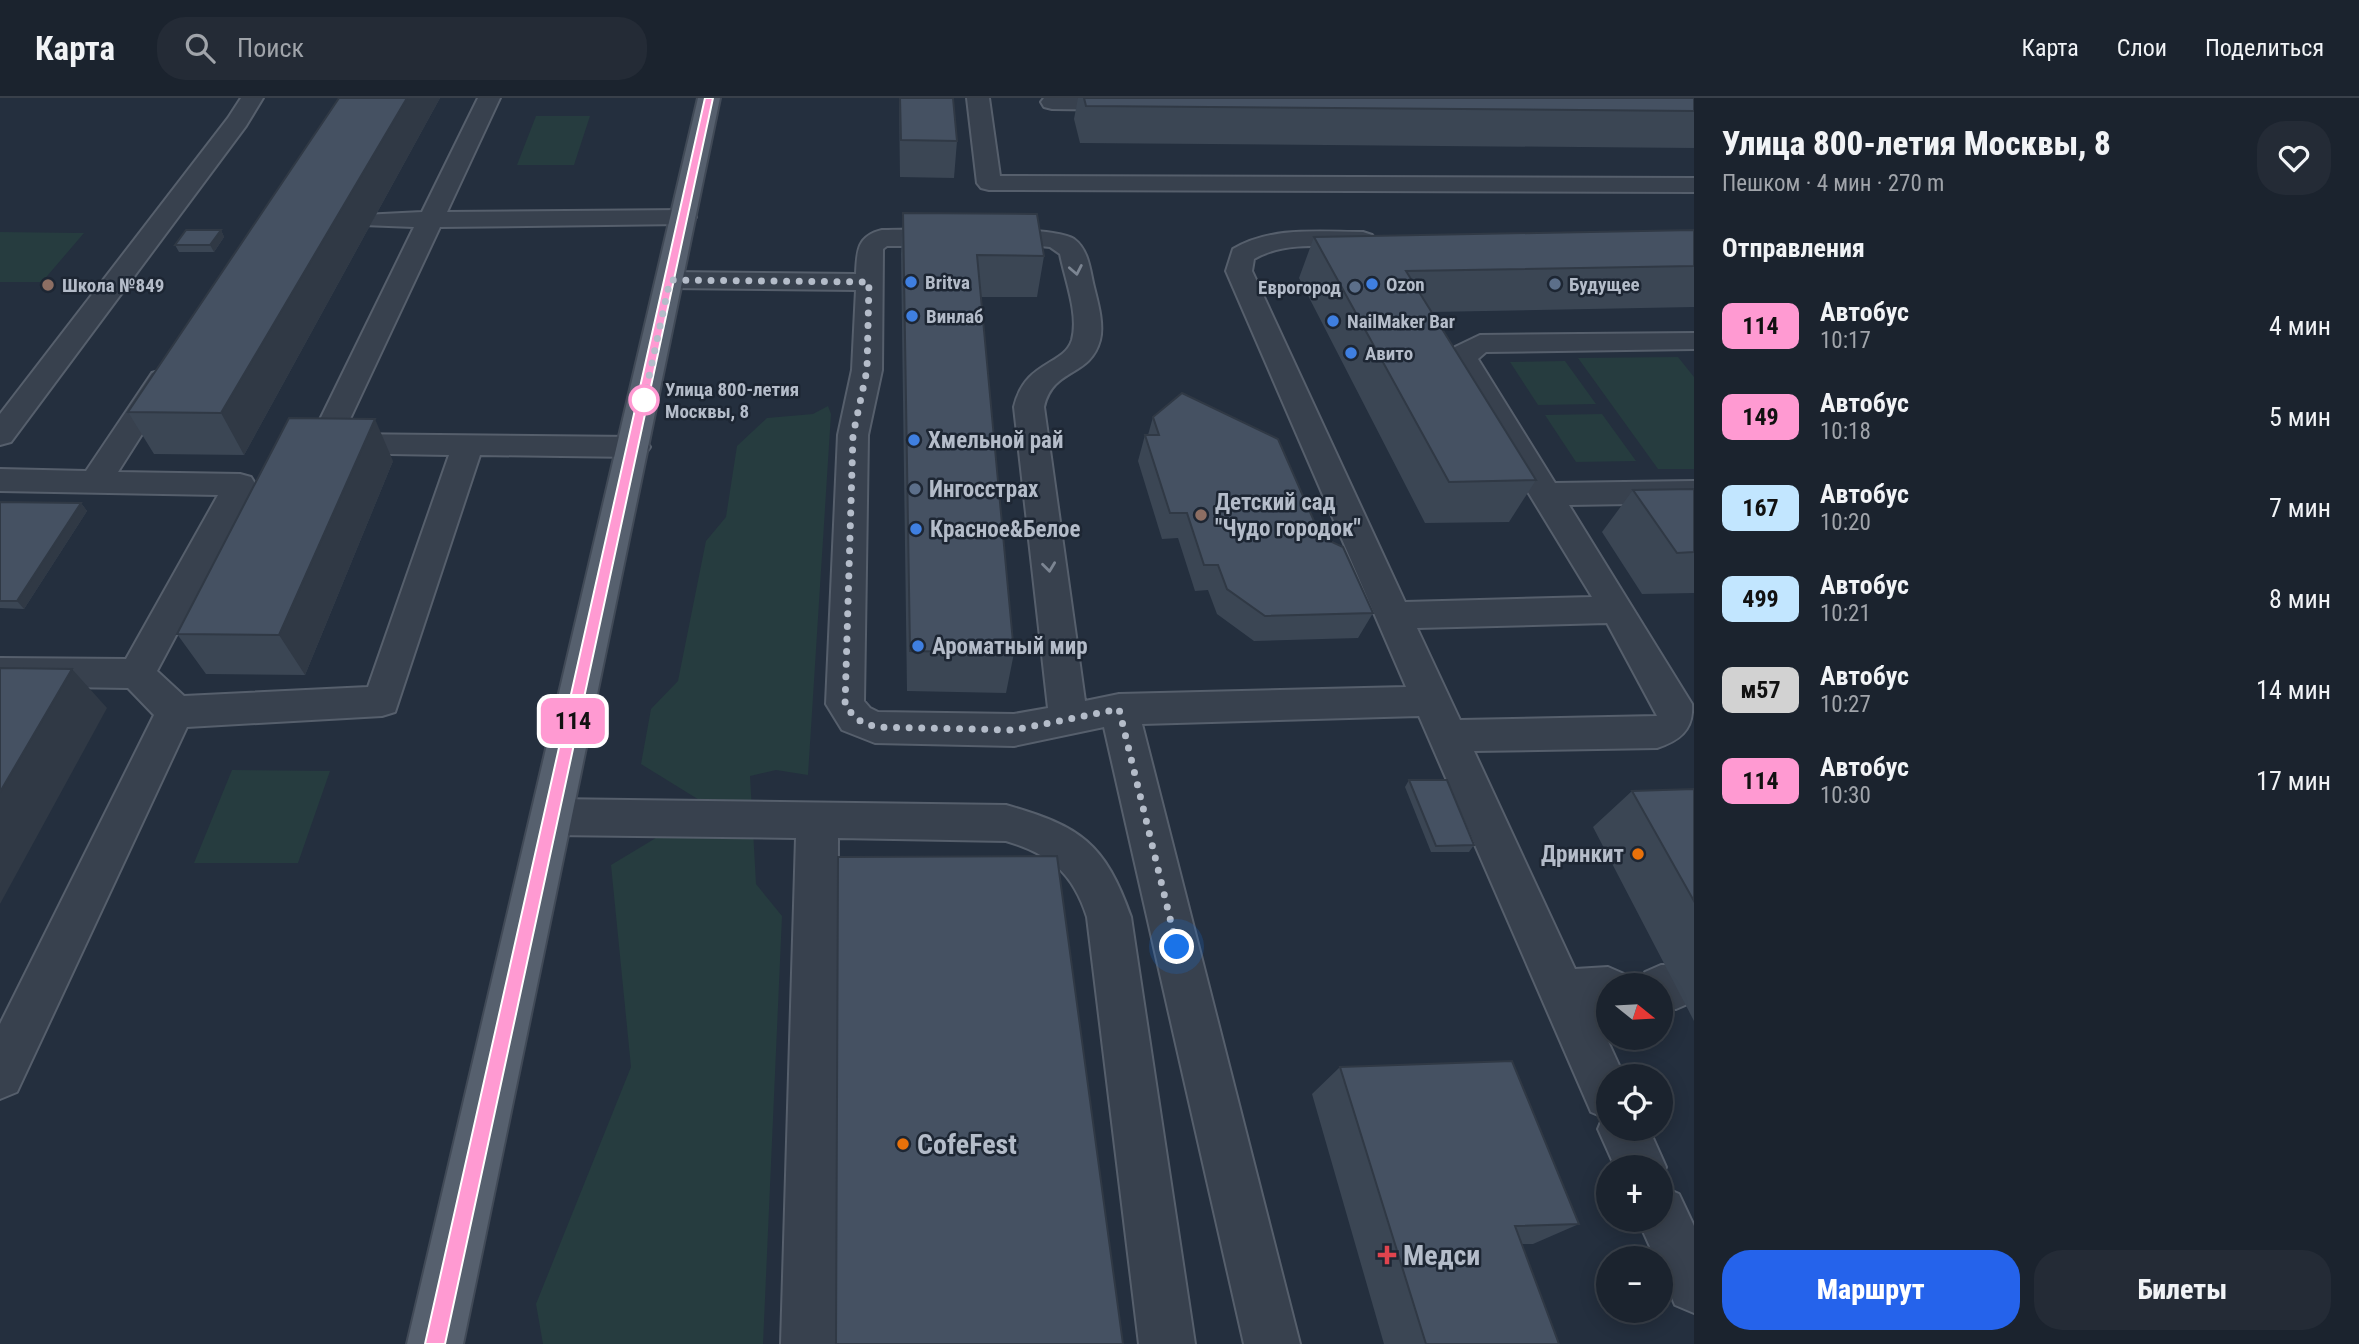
<!DOCTYPE html>
<html lang="ru">
<head>
<meta charset="utf-8">
<style>
	:root { --surface:#1b232e; --page:#242b36; --text:#f1f3f6; --muted:#a0a4aa; --line:#39404a; --accent:#2563eb }
	body { margin:0; font-family:"Roboto Condensed",sans-serif; background:var(--page); color:var(--text); height:100vh; display:flex; flex-direction:column; font-size:26px; white-space:nowrap }
	* { box-sizing:border-box; margin:0 }
	p { font-size:23px; color:var(--muted) }
	.icon { flex:none; width:38px; height:38px; fill:none; stroke:currentColor; stroke-width:2; stroke-linecap:round; stroke-linejoin:round }
	.map { position:relative; flex:1; overflow:hidden }
	.details { display:flex; flex-direction:column; background:var(--surface); width:665px }
	.details>* { flex:none }
	.badge { padding:0 14px; border-radius:10px; font-size:24px; line-height:46px }
	.needle { width:46px; rotate:108deg }
	.fabs { position:absolute; left:1596px; top:875px; display:grid; gap:14px }
	.fabs a { display:grid; place-items:center; width:77px; height:77px; border-radius:50%; background:var(--surface); box-shadow:0 4px 18px #0003,0 0 0 2px var(--line); font-size:35px }
	.you { position:absolute; width:35px; height:35px; margin:-18px; border:5px solid #fff; border-radius:50%; background:#1a73e8; box-shadow:0 0 0 10px #1a73e833 }
	.map>.badge { position:absolute; translate:-50% -50%; box-shadow:0 0 0 4px #fff }
	h2 { padding:0 28px; font-size:26px; line-height:63px }
	.round { display:grid; place-items:center; flex:none; width:74px; height:74px; border-radius:28px; background:var(--page) }
	.summary { display:flex; align-items:center; justify-content:space-between; height:119px; padding:0 28px }
	h1 { font-size:33px; font-weight:800; line-height:52px }
	.button { display:flex; gap:14px; margin-top:auto; padding:14px 28px }
	.button a { flex:1; height:80px; border-radius:28px; background:var(--accent); color:#fff; font-size:28px; font-weight:800; line-height:80px; text-align:center }
	.button a+a { background:var(--page); color:var(--text) }
	ul { padding:0; list-style:none }
	li { display:flex; align-items:center; gap:21px; height:91px; padding:0 28px }
	li div { flex:1 }
	li b { display:block; font-size:26px }
	li em { font-style:normal }
	li .badge { min-width:77px; font-weight:700; text-align:center }
	header { display:flex; align-items:center; gap:42px; box-sizing:border-box; height:98px; padding:0 35px; background:var(--surface); border-bottom:2px solid var(--line) }
	header strong { font-size:33px }
	nav { display:flex; gap:38px; margin-inline-start:auto; font-size:24px }
	.search { width:490px; height:63px; background:var(--page); display:flex; align-items:center; gap:18px; box-sizing:border-box; padding:0 24px; border-radius:28px; color:var(--muted); font-size:26px }
	main { display:flex; flex:1; min-height:0 }
	.map>svg:first-child { display:block }
	.green { fill:#263c3f }
	.lines { fill:none; stroke-linecap:round; stroke-linejoin:round }
	.minor-casing { stroke:#565f6c; stroke-width:4 }
	.major-casing { stroke:#414a57; stroke-width:4 }
	.minor { fill:#38414e; fill-rule:evenodd }
	.major { fill:#56606e; fill-rule:evenodd }
	.wall { fill:#3b4654 }
	.shaded-wall { fill:#303945 }
	.building { fill:#455162; stroke:#303945; stroke-width:2 }
	.oneway { stroke:#7c8592 }
	.line { fill:#ff9ad2; stroke:#fff; stroke-width:2 }
	.walk { stroke:#b4bcc9; stroke-width:7; stroke-dasharray:0 12.6 }
	.shop-dot { fill:#3f7fe0; stroke:#1d2633; stroke-width:2.5 }
	.service-dot { fill:#5c6f8a; stroke:#1d2633; stroke-width:2.5 }
	.education-dot { fill:#8d6e63; stroke:#1d2633; stroke-width:2.5 }
	.stop-dot { fill:#fff; stroke:#ff9ad2; stroke-width:3.5 }
	.food-dot { fill:#e8710a; stroke:#1d2633; stroke-width:2.5 }
	.health-dot { fill:#e0444e; stroke:#1d2633; stroke-width:2.5 }
	.labels { text-anchor:middle; stroke-width:5; stroke-linejoin:round; paint-order:stroke }
	.far-poi-label { font-size:19px; font-weight:bold; fill:#b4bcc9; stroke:#1d2633; text-anchor:start }
	.far-stop-label { font-size:19px; font-weight:bold; fill:#b4bcc9; stroke:#1d2633; text-anchor:start }
	.poi-label { font-size:23px; font-weight:bold; fill:#b4bcc9; stroke:#1d2633; text-anchor:start }
	.near-poi-label { font-size:28px; font-weight:bold; fill:#b4bcc9; stroke:#1d2633; text-anchor:start }
</style>
</head>
<body>
<header>
<strong>Карта</strong>
<div class="search"><svg class="icon" aria-label="search" viewBox="0 0 24 24"><circle cx="10" cy="10" r="6"/><path d="M15 15l6 6"/></svg>Поиск</div>
<nav><a>Карта</a><a>Слои</a><a>Поделиться</a></nav>
</header>
<main>
<div class="map">
<svg width="1694" height="1246" viewBox="0 0 1694 1246">
	<rect width="100%" height="100%" fill="#242f3e"/>
	<path class="green" d="M 536,18 L 590,18 L 574,67 L 517,67 Z
		M 0,134 L 77,135 L 84,135 L 42,184 L 0,184 Z
		M 1678,259 L 1694,279 L 1694,371 L 1658,371 L 1578,260 Z
		M 1565,263 L 1596,306 L 1538,307 L 1510,264 Z
		M 828,308 L 831,316 L 808,677 L 776,672 L 750,678 L 756,786 L 782,818 L 763,1246 L 543,1246 L 536,1206 L 631,969 L 611,767 L 709,708 L 641,666 L 651,611 L 678,583 L 706,443 L 726,419 L 737,348 L 767,320 L 813,316 Z
		M 1602,316 L 1636,363 L 1576,364 L 1545,317 Z
		M 232,672 L 330,673 L 298,765 L 194,765 Z"/>
	<g class="lines">
		<defs>
			<path id="minor" d="M 241,0 L 263,0 L 246,28 L 11,344 L 0,347 L 0,316 L 228,20 Z
				M 478,0 L 500,0 L 447,114 L 684,112 L 693,114 L 696,119 L 693,124 L 684,126 L 440,129 L 343,336 L 634,339 L 645,342 L 650,349 L 645,356 L 634,359 L 480,357 L 395,614 L 382,618 L 187,629 L 17,994 L 0,1001 L 0,926 L 154,617 L 128,590 L 0,588 L 0,560 L 126,561 L 218,397 L 0,393 L 0,371 L 86,373 L 152,275 L 162,272 L 172,275 L 177,281 L 118,374 L 240,376 L 251,379 L 256,387 L 157,573 L 184,598 L 368,589 L 449,357 L 331,355 L 302,367 L 291,364 L 286,357 L 291,350 L 311,340 L 414,129 L 363,127 L 359,122 L 363,117 L 422,114 Z
				M 967,0 L 989,0 L 1000,78 L 1694,80 L 1694,94 L 989,92 L 981,90 L 977,85 Z
				M 1044,0 L 1134,0 L 1139,5 L 1136,10 L 1128,12 L 1052,11 L 1044,9 L 1041,4 Z
				M 882,132 C 917,132 1051,126 1074,141 C 1089,152 1090,173 1094,189 C 1098,205 1104,226 1100,242 C 1090,280 1053,269 1044,309 L 1085,603 L 1119,596 L 1406,589 L 1226,173 L 1233,151 C 1272,128 1319,134 1363,134 L 1372,137 L 1376,142 L 1372,147 L 1363,150 C 1328,149 1286,142 1254,161 L 1252,173 L 1405,504 L 1592,499 L 1453,271 L 1450,261 L 1455,249 L 1480,237 L 1694,235 L 1694,251 L 1486,254 L 1478,261 L 1555,385 L 1694,383 L 1694,405 L 1569,407 L 1692,606 C 1694,633 1678,643 1657,650 L 1474,653 L 1575,871 L 1608,869 L 1624,876 L 1629,887 L 1608,887 L 1608,913 L 1594,913 L 1624,978 L 1608,978 L 1608,1031 L 1649,1031 L 1666,1069 L 1661,1082 L 1661,1069 L 1615,1069 L 1598,1031 L 1603,1019 L 1591,1014 L 1419,618 L 1142,626 L 1300,1246 L 1244,1246 L 1104,629 L 1014,648 L 875,645 L 842,632 L 826,606 L 838,337 L 852,272 L 856,192 L 670,190 L 661,188 L 657,182 L 661,176 L 670,174 L 856,176 C 857,153 857,138 882,132 ZM 887,148 L 1040,148 L 1050,149 L 1060,156 C 1065,182 1079,216 1072,242 C 1064,268 1025,262 1014,309 L 1048,610 L 1014,616 L 878,614 L 870,610 L 864,603 L 868,337 L 882,272 L 883,151 ZM 1607,525 L 1657,618 L 1460,622 L 1417,530 Z
				M 552,701 L 1006,707 C 1080,728 1105,745 1131,819 L 1195,1246 L 1139,1246 L 1087,819 C 1073,775 1050,756 1006,743 L 838,740 L 837,1246 L 781,1246 L 796,740 L 552,737 L 537,731 L 531,719 L 537,707 Z
				M 1661,867 L 1676,867 L 1692,874 L 1692,904 L 1676,911 L 1661,911 L 1661,887 L 1639,887 L 1645,874 Z
				M 1661,1088 L 1679,1096 L 1694,1128 L 1694,1215 L 1675,1207 L 1661,1174 L 1661,1160 L 1655,1160 L 1638,1122 L 1661,1122 Z"/>
			<path id="major" d="M 698,0 L 720,0 L 463,1246 L 407,1246 Z"/>
		</defs>
		<use href="#minor" class="minor-casing"/>
		<use href="#major" class="major-casing"/>
		<use href="#minor" class="minor"/>
		<use href="#major" class="major"/>
	</g>
	<path class="wall" d="M 339,0 L 440,0 L 244,357 L 154,356 L 128,314 Z
		M 899,0 L 953,0 L 957,43 L 954,80 L 900,79 Z
		M 1078,0 L 1694,0 L 1694,50 L 1080,45 L 1074,21 Z
		M 903,115 L 1044,158 L 1037,199 L 981,199 L 1014,555 L 1006,595 L 907,593 L 901,156 Z
		M 221,132 L 224,139 L 214,154 L 179,154 L 175,147 Z
		M 1694,132 L 1694,209 L 1431,214 L 1536,382 L 1509,424 L 1425,425 L 1299,180 L 1314,139 Z
		M 1153,319 L 1321,439 L 1373,515 L 1358,540 L 1254,543 L 1217,516 L 1208,492 L 1195,493 L 1178,440 L 1162,441 L 1138,363 L 1145,337 L 1148,337 Z
		M 393,363 L 305,577 L 206,576 L 177,536 Z
		M 1694,391 L 1694,495 L 1642,496 L 1602,434 L 1633,392 Z
		M 0,404 L 81,405 L 87,413 L 24,511 L 0,510 Z
		M 1409,682 L 1474,747 L 1469,754 L 1431,754 L 1405,689 Z
		M 1694,691 L 1694,923 L 1593,729 L 1632,693 Z
		M 1340,969 L 1579,1126 L 1533,1146 L 1521,1146 L 1559,1246 L 1384,1246 L 1312,996 Z"/>
	<path class="shaded-wall" d="M 407,0 L 440,0 L 244,357 L 221,315 Z
		M 221,132 L 224,139 L 214,154 L 210,147 Z
		M 375,321 L 393,363 L 305,577 L 279,537 Z
		M 81,405 L 87,413 L 24,511 L 17,503 Z
		M 72,571 L 107,610 L 0,806 L 0,694 Z"/>
	<path class="building" d="M 339,0 L 407,0 L 221,315 L 128,314 Z
		M 900,0 L 953,0 L 957,43 L 901,42 Z
		M 1084,0 L 1694,0 L 1694,13 L 1086,8 Z
		M 903,115 L 1037,116 L 1044,158 L 977,157 L 1014,555 L 910,553 Z
		M 186,132 L 221,132 L 210,147 L 175,147 Z
		M 1694,132 L 1694,168 L 1406,173 L 1536,382 L 1449,384 L 1314,139 Z
		M 1182,295 L 1278,341 L 1321,439 L 1343,449 L 1373,515 L 1265,518 L 1227,491 L 1218,467 L 1204,467 L 1187,415 L 1170,415 L 1145,337 L 1159,337 L 1153,319 Z
		M 289,320 L 375,321 L 279,537 L 177,536 Z
		M 1694,391 L 1694,454 L 1677,455 L 1633,392 Z
		M 0,404 L 81,405 L 17,503 L 0,503 Z
		M 0,570 L 72,571 L 0,694 Z
		M 1409,682 L 1447,682 L 1474,747 L 1436,748 Z
		M 1694,691 L 1694,803 L 1632,693 Z
		M 1057,758 L 1123,1246 L 836,1246 L 838,759 Z
		M 1512,963 L 1579,1126 L 1515,1128 L 1559,1246 L 1426,1246 L 1340,969 Z"/>
	<defs><path id="oneway-chevron" d="M-2-3.5L2.5 0L-2 3.5" fill="none" stroke-width="1.6" stroke-linecap="round" stroke-linejoin="round" transform="scale(1.75)"/></defs>
	<g class="oneway">
		<use href="#oneway-chevron" transform="translate(1076 172) rotate(79)"/>
		<use href="#oneway-chevron" transform="translate(1049 469) rotate(83)"/>
	</g>
	<path class="line" d="M 705,0 L 713,0 L 445,1246 L 425,1246 Z"/>
	<g class="lines">
		<path class="walk" d="M 644,302 L 670,182 L 869,184 L 867,272 L 853,337 L 845,607 L 856,621 L 875,629 L 1014,632 L 1119,611 L 1177,849"/>
	</g>
	<g class="shop-dot">
		<circle cx="911" cy="184" r="7"/>
		<circle cx="1372" cy="186" r="7"/>
		<circle cx="912" cy="218" r="7"/>
		<circle cx="1333" cy="223" r="7"/>
		<circle cx="1351" cy="255" r="7"/>
		<circle cx="914" cy="342" r="7"/>
		<circle cx="916" cy="431" r="7"/>
		<circle cx="918" cy="548" r="7"/>
	</g>
	<g class="service-dot">
		<circle cx="1555" cy="186" r="7"/>
		<circle cx="1355" cy="189" r="7"/>
		<circle cx="915" cy="391" r="7"/>
	</g>
	<g class="education-dot">
		<circle cx="48" cy="187" r="7"/>
		<circle cx="1201" cy="417" r="7"/>
	</g>
	<circle class="stop-dot" cx="644" cy="302" r="14"/>
	<g class="food-dot">
		<circle cx="1638" cy="756" r="7"/>
		<circle cx="903" cy="1046" r="7"/>
	</g>
	<path class="health-dot" d="M1383.5 1146.5h7v7h7v7h-7v7h-7v-7h-7v-7h7z"/>
	<g class="labels">
		<g class="far-poi-label">
			<text x="925" y="191">Britva</text>
			<text x="1386" y="193">Ozon</text>
			<text x="1569" y="193">Будущее</text>
			<text x="62" y="194">Школа №849</text>
			<text x="1341" y="196" text-anchor="end">Еврогород</text>
			<text x="926" y="225">Винлаб</text>
			<text x="1347" y="230">NailMaker Bar</text>
			<text x="1365" y="262">Авито</text>
		</g>
		<g class="far-stop-label">
			<text x="665" y="298">Улица 800-летия<tspan x="665" dy="22">Москвы, 8</tspan></text>
		</g>
		<g class="poi-label">
			<text x="928" y="350">Хмельной рай</text>
			<text x="929" y="399">Ингосстрах</text>
			<text x="1215" y="412">Детский сад<tspan x="1215" dy="26">"Чудо городок"</tspan></text>
			<text x="930" y="439">Красное&amp;Белое</text>
			<text x="932" y="556">Ароматный мир</text>
			<text x="1624" y="764" text-anchor="end">Дринкит</text>
		</g>
		<g class="near-poi-label">
			<text x="917" y="1056">CofeFest</text>
			<text x="1403" y="1167">Медси</text>
		</g>
	</g>
</svg>
<div class="fabs">
<a><svg class="needle" viewBox="-14 -14 28 28"><path d="M0-13l5 13h-10z" fill="#e53935"/><path d="M0 13l5-13h-10z" fill="#a0a4aa"/></svg></a>
<a><svg class="icon" aria-label="locate" viewBox="0 0 24 24"><circle cx="12" cy="12" r="6"/><path d="M12 2v4M12 18v4M2 12h4M18 12h4"/></svg></a>
<a>+</a>
<a>−</a>
</div>
<div class="you" style="left:1177px;top:849px"></div>
<b class="badge" style="left:573px;top:623px;background:#ff9ad2;color:#111">114</b>
</div>
<section class="details">
<div class="summary"><div><h1>Улица 800-летия Москвы, 8</h1><p>Пешком · 4 мин · 270 m</p></div><a class="round"><svg class="icon" aria-label="heart" viewBox="0 0 24 24"><path d="M12 20l-8-8c-3-5 5-10 8-4 3-6 11-1 8 4z"/></svg></a></div>
<h2>Отправления</h2>
<ul>
<li><span class="badge" style="background:#ff9ad2;color:#111">114</span><div><b>Автобус</b><p>10:17</p></div><em>4 мин</em></li>
<li><span class="badge" style="background:#ff9ad2;color:#111">149</span><div><b>Автобус</b><p>10:18</p></div><em>5 мин</em></li>
<li><span class="badge" style="background:#c2e6ff;color:#111">167</span><div><b>Автобус</b><p>10:20</p></div><em>7 мин</em></li>
<li><span class="badge" style="background:#c2e6ff;color:#111">499</span><div><b>Автобус</b><p>10:21</p></div><em>8 мин</em></li>
<li><span class="badge" style="background:#d2d2d2;color:#111">м57</span><div><b>Автобус</b><p>10:27</p></div><em>14 мин</em></li>
<li><span class="badge" style="background:#ff9ad2;color:#111">114</span><div><b>Автобус</b><p>10:30</p></div><em>17 мин</em></li>
</ul>
<div class="button"><a>Маршрут</a><a>Билеты</a></div>
</section>
</main>
</body>
</html>
